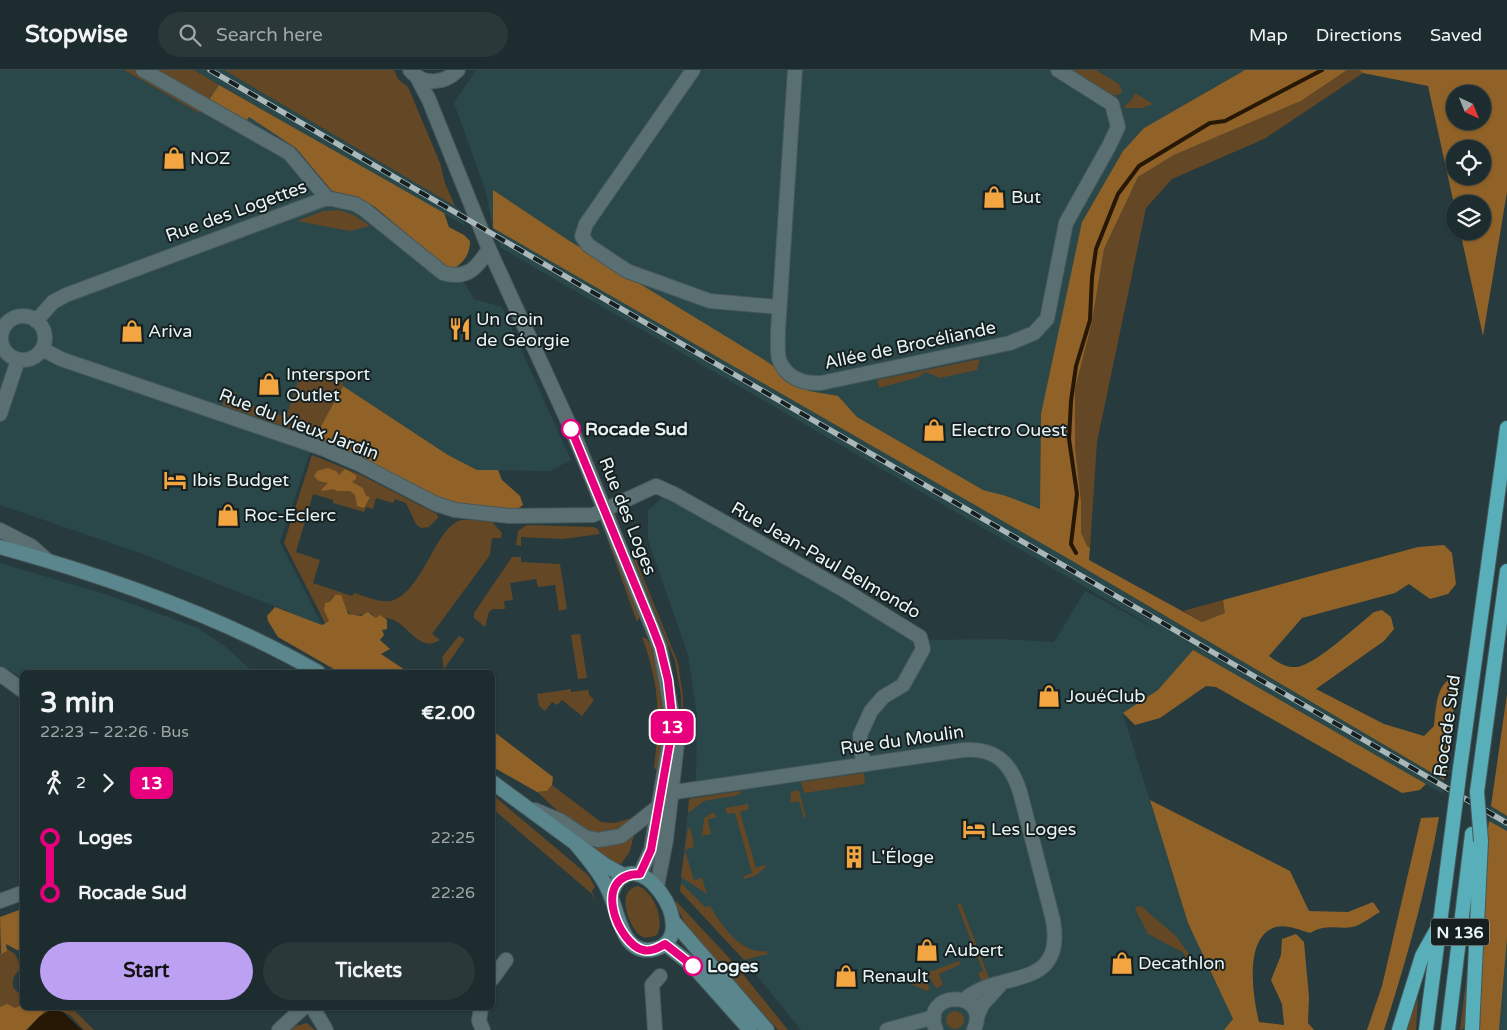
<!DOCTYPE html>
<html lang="en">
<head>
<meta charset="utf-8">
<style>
	:root { --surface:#1d2c2e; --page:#2a383a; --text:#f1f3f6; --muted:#a0a7aa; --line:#3b484a; --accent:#bca0f2 }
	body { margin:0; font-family:"Varela Round",sans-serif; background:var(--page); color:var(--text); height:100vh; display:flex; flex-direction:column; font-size:19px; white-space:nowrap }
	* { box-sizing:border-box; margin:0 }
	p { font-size:16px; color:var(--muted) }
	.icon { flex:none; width:28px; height:28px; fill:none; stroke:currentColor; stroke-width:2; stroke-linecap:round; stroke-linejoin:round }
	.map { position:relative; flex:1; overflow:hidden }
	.drawer { position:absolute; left:20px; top:600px; width:475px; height:340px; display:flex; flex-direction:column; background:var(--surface); border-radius:8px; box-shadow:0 1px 4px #0004,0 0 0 1px var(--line) }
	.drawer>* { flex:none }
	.badge { padding:0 10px; border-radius:8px; font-size:18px; line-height:32px }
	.needle { width:32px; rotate:137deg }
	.fabs { position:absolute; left:1446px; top:15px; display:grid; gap:10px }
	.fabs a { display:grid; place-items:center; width:45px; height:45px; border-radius:50%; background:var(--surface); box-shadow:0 1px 4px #0004,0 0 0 1px var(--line); font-size:25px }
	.map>.badge { position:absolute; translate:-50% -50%; box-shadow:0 0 0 2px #fff }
	.legs { display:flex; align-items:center; gap:8px; height:55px; padding:0 20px; font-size:16px }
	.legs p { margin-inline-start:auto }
	.overview { display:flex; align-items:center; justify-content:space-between; height:85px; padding:0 20px }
	h1 { font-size:28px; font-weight:700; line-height:38px }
	.button { display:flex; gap:10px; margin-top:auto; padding:10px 20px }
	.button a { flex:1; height:58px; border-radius:30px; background:var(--accent); color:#111; font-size:20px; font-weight:700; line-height:58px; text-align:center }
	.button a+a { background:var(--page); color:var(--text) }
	ul { padding:0 20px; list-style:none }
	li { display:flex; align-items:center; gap:18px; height:55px; font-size:19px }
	li i { display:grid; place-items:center; width:8px; height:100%; margin:0 6px; background:currentColor }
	li i::after { content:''; width:12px; height:12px; margin:-6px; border:4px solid; border-radius:50%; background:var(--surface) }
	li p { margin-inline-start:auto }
	li:first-child i { background:linear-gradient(#0000 50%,currentColor 0) }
	li:last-child i { background:linear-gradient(currentColor 50%,#0000 0) }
	header { display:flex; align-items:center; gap:30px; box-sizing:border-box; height:70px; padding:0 25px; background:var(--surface); border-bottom:1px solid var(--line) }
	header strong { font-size:24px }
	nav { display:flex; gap:28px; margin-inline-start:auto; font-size:18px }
	.search { width:350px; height:45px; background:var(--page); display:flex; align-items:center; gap:12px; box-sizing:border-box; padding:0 18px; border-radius:28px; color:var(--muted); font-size:19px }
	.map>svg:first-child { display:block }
	.built { fill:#2a474a }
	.green { fill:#644725 }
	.forest { fill:#906228; fill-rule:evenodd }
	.water { fill:#271806 }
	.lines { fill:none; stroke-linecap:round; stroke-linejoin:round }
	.stream { stroke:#271806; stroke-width:4 }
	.minor-casing { stroke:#47585a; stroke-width:16 }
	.tertiary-casing { stroke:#47585a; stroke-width:16 }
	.secondary-casing { stroke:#47585a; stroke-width:16 }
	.trunk-casing { stroke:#47585a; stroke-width:16 }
	.minor { stroke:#5a6f72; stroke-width:14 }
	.tertiary { stroke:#5a6f72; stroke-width:14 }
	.secondary { stroke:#59878d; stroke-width:14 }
	.trunk { stroke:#58afb9; stroke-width:14 }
	.rail-casing { stroke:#aab8b9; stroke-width:5.5 }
	.rail { stroke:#172021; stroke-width:4; stroke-dasharray:11; stroke-linecap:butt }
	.trunk-bridge-casing { stroke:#47585a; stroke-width:16; stroke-linecap:butt }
	.trunk-bridge { stroke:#58afb9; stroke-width:14 }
	.line-1-casing { stroke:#fff; stroke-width:11 }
	.line-1 { stroke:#e6007e; stroke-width:8 }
	.stop-1-dot { fill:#fff; stroke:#e6007e; stroke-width:2.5 }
	.labels { text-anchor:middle; stroke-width:4; stroke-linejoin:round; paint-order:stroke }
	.shield { fill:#172021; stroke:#a9b4b5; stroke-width:1 }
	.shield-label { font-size:16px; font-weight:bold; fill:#e8f4f5 }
	.poi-label { font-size:18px; fill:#e8f4f5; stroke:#172021; text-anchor:start }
	.street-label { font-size:18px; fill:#e8f4f5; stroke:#172021 }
	.stop-label { font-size:18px; font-weight:bold; fill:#e8f4f5; stroke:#172021; text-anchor:start }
</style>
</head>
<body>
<header>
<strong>Stopwise</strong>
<div class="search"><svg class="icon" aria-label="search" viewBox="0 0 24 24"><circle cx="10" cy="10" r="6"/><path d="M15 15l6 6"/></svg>Search here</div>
<nav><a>Map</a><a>Directions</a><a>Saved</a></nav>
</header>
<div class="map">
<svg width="1507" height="960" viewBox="0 0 1507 960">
	<rect width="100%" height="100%" fill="#273a3d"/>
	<path class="built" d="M 0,0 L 124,0 L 199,43 L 208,31 L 246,50 L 249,46 L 296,78 L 332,121 L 358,127 L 375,137 L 401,161 L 455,198 L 474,229 L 502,237 L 571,390 L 550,401 L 477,400 L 448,385 L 343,316 L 315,367 L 280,472 L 322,555 L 140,483 L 0,435 Z
		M 194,0 L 224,0 L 460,139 L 465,156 Z
		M 476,0 L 1245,0 L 1144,58 L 1123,81 L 1082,152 L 1062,485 L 1444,710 L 1443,724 L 1193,581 L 1158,620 L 1123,644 L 1188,853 L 1233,949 L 1224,960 L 801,960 L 744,890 L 680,821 L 689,729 L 696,708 L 697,646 L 688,585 L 648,470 L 648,440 L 665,425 L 916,570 L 1003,569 L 1054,572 L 1085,521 L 1164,563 L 501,178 L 493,158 L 485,119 L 454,33 Z
		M 0,493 L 105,524 L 198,558 L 226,577 L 253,602 L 22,602 L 22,607 L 0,596 Z
		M 1491,736 L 1507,746 L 1507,761 L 1489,751 Z
		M 1507,869 L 1507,960 L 1499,960 Z"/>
	<path class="green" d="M 124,0 L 194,0 L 219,15 L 199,43 Z
		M 224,0 L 394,0 L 398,9 L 408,17 L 440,93 L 445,113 L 455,136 Z
		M 1070,0 L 1096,0 L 1119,14 L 1122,22 L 1118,25 L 1112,25 Z
		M 1347,0 L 1359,0 L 1363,3 L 1264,69 L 1172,109 L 1146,138 L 1097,372 L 1090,478 L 1087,476 L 1081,462 L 1081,430 L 1075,377 L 1075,319 L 1092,252 L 1104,179 L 1138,107 L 1174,85 L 1301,31 Z
		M 1135,23 L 1153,34 L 1142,38 L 1125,38 L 1123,37 L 1131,31 Z
		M 339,140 L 354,145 L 370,156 L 350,161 L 297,151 L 323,141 Z
		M 980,289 L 977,300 L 940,308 L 925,302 L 919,307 L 879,318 L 877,310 Z
		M 311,301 L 343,312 L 343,316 L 315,367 L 222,335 L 228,320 L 237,323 L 235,330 L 286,347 L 300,305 L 308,308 Z
		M 312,385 L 359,404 L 437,444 L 438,448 L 429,457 L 421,458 L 416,454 L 406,433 L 395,429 L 393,433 L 376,428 L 373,439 L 366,437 L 364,442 L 333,433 L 333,430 L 313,424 L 296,482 L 320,490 L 313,513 L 352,526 L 354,523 C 365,526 379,533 391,531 C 423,523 436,454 462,450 C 471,448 483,452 492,452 L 502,463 L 501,468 L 492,468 L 490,485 L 432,564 L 440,570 C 419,583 409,555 391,549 C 388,548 381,548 376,548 L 371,543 L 352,546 L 333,526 L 326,543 L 329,551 L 325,553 L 284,473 Z
		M 527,455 L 593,457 L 598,459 L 600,464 L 563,469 L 521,467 L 521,476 L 516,475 L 518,461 Z
		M 603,457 L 607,461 L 640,547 L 637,552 Z
		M 632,480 L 678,593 L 683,626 L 682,678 L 681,625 L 675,591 L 630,481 Z
		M 512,487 L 521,487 L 521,492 L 560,494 L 567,539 L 559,541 L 555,515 L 538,517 L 536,509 L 510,513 L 513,530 L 504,531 L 505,539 L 493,539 L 489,542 L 485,557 L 474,548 L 474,543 Z
		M 1223,530 L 1226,543 L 1202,552 L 1183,541 Z
		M 580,564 L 587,608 L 578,609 L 571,565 Z
		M 459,566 L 465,569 L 444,599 L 442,587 Z
		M 642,567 L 647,569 L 652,578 L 665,644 L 658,700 L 654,698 C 660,646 660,616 642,567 Z
		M 571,619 L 571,622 L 588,620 L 590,626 L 594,630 L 582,646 L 562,630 L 557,635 L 552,632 L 545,641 L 539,636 L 537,624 Z
		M 864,703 L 865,714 L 804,723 L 801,712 Z
		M 552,715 L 601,752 L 615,753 L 638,746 C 632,750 625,758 619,760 C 586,774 559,741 537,722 L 547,721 Z
		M 799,720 L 806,747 L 804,748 L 799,731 L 790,733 L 791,722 Z
		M 741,721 L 739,725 L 704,731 L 688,743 L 689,729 Z
		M 493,725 L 588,805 L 595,817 L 592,821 L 596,835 L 592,824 L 493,739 Z
		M 748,734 L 749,739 L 740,742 L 756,798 L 765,795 L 766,797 L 755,806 L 744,809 L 744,806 L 752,803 L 735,743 L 727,744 L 725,738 Z
		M 714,742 L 716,747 L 708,750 L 711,764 L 702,766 L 704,748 Z
		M 688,757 L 691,760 L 694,777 L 685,780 L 694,810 L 702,808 L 707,824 L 681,807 Z
		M 634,764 L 630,781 L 621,794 L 612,793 L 584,770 Z
		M 681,813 L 705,837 L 710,836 C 722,855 740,884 766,881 L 768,884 L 744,890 L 680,821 Z
		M 638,816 C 654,822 665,850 657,865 C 652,867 646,869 641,866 C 630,859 614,820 638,816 Z
		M 676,831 L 733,892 L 788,960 L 778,960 L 687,857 L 674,832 Z
		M 957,834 L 961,834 L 990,911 L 983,914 L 978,903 L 983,901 Z
		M 1141,836 L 1176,866 L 1195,892 L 1193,896 L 1185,891 L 1184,883 L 1148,864 L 1135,839 L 1136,837 Z
		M 5,877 L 15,884 L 22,899 C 14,904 12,908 13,917 L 22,927 L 22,938 L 72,938 L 94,960 L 84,960 L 70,945 L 55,939 L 39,946 L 26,960 L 0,960 L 0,884 Z
		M 959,891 L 961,894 L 939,904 L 943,915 L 936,918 L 927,903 Z
		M 1468,895 L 1470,897 L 1468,957 L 1460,960 Z
		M 921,902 L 930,919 L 927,921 L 909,913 L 907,907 Z
		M 1418,927 L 1416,960 L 1406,960 Z
		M946 950a9 9 0 1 1 18 0a9 9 0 1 1-18 0Z
		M 307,953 L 315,960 L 290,960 L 296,956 Z"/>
	<path class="forest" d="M 1245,0 L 1347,0 L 1301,31 L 1174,85 L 1138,107 L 1104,179 L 1092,252 L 1075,319 L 1075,377 L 1081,430 L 1081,462 L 1087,476 L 1090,478 L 1089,490 L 1202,552 L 1225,543 L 1223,530 L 1418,477 L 1444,475 L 1452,483 L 1456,514 L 1448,524 L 1430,529 L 1409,514 L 1395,523 L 1302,548 L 1269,586 C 1277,592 1286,598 1297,597 C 1315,595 1358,555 1374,542 L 1382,540 L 1391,547 L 1394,559 L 1384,571 L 1316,619 L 1384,654 L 1424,666 L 1434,656 C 1436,639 1436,608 1458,607 L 1444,710 L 1062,485 L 493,158 L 493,120 L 568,170 L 763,289 L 809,321 L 838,326 L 857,347 L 983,420 L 1006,426 L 1040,439 L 1041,344 L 1082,152 L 1123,81 L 1144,58 Z
		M 1359,0 L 1507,0 L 1507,122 L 1483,266 L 1460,161 L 1482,161 L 1482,134 L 1455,134 L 1455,139 L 1428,16 L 1363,3 ZM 1455,24 L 1482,24 L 1482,51 L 1455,51 ZM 1455,79 L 1482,79 L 1482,106 L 1455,106 Z
		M 219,15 L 444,143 L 449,157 L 464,165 L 470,171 C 470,183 465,191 455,198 L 446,197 L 375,137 L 358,127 L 332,121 L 296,78 L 249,47 L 246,51 L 208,31 Z
		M 343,316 L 448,385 L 477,400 L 498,400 L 502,410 L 520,426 L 523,435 L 516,440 L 468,438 L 440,428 L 315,367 Z
		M 328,398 L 336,401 L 339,405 L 345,399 L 356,405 L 356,409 L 352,412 L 363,418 L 366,426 L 370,427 L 364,438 L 357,436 L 355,425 L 350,421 L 337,421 L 333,419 L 322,421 L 322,419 L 328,413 L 319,411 L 314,406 L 317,401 Z
		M 335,525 L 341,525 L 348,544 L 361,546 L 368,542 L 376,548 L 380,545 L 387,550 L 387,559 L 382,560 L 384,565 L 380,570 L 390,579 L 381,584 L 408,602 L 339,602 L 278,567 L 268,551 L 267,546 L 275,537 L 322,555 L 329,551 L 324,540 L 325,533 L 330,532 Z
		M 1193,580 L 1426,714 L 1420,720 L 1402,723 L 1216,617 L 1206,616 L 1160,648 L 1135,655 L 1123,643 L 1158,620 Z
		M 1507,624 L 1507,746 L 1491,736 Z
		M 493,661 L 553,707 L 552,715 L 547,721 L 537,722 L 493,697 Z
		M 1150,730 L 1290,801 L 1309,841 L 1348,842 L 1373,832 L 1380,842 C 1372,846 1364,853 1356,856 C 1342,861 1329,852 1310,863 C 1300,860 1286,854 1276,857 C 1243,866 1253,927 1259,952 L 1284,955 L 1282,934 L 1271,910 L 1281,885 L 1282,869 L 1296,864 L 1304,872 L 1309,927 L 1308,953 L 1314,960 L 1224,960 L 1233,949 L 1188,853 Z
		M 1439,747 C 1426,820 1407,889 1384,960 L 1367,960 L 1382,916 L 1421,748 Z
		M 1489,751 L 1507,761 L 1507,869 L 1499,960 L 1480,960 L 1484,787 Z
		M 22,839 L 22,880 L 17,880 L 6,874 L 7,881 L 1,884 L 0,847 Z
		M 7,934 L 15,938 L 22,935 L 22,938 L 40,938 L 44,942 L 26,960 L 0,960 L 0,937 Z"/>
	<path class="water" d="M 50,940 L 63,942 L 82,960 L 27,960 L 39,947 Z"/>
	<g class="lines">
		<path class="stream" d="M 1076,483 L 1071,474 L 1077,424 L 1069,369 L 1071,331 L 1076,296 L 1090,250 L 1092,207 L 1096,179 L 1118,124 L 1139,96 L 1210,53 L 1225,51 L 1322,0"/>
		<defs>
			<path id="minor" d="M 143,0 L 289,83 L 327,128
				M 693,0 L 586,154 L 582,166 L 588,175 L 627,201 L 710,231 L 779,237
				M 795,0 L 778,261 C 778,269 777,281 779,289 C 785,308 804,314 821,313 L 1010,273 L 1034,263 L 1047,249 L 1066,153 L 1109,76 L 1118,57 L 1112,34 L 1058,0
				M1 268a22 22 0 1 1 44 0a22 22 0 1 1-44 0Z
				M 36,251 L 53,232 L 66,225 L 327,128 L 355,134 L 365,140 L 443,203 C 467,210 477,198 489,179
				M 42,279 L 61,289 L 324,379 L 359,394 L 436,434 L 455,440 L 509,446 L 593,445 L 656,416 L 674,424 L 844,520 L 920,567 L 923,579 L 903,615 L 883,627 L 871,641 L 860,665 L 863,694
				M 0,344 L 18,290
				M 0,460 L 31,476 L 47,490
				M 661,724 L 963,680 C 995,677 1011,693 1020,722 L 1053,850 C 1066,923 997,899 964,930
				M 492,909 L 506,890
				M 481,938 L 479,951 L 483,960
				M 977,947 L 982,935 L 1000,915
				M 655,960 L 652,915 L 660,906
				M 887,960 L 934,947
				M 936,960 C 919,919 992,919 974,960"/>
			<path id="tertiary" d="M 410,0 C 423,16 444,14 458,0
				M 417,7 L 429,30 L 489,179 L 575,367 L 660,577 L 677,673 L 666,770 L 657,816
				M 0,604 L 22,620
				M 535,740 L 561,751 L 585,767 L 598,770 L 621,766 L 659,736
				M 640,804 L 651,780 L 669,674
				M 0,831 L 22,823
				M 313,938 L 326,960
				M 279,960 L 303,938"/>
			<path id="secondary" d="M 0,477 C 109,507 220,546 318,602
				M 492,712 L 605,795 L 625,806
				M 575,773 C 588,789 604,807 611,827 C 619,846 623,887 655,879 C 707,865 631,758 611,826
				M 673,851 L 767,960
				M 665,874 L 693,896 L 750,960"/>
			<path id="trunk" d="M 1460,698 L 1507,358
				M 1477,722 L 1507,501
				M 1399,960 L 1422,886 L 1436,861
				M 1426,960 L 1453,753
				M 1448,960 L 1472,764
				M 1472,960 L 1481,771"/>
		</defs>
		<use href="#minor" class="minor-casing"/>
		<use href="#tertiary" class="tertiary-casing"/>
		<use href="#secondary" class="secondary-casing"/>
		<use href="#trunk" class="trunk-casing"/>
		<use href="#minor" class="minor"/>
		<use href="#tertiary" class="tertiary"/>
		<use href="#secondary" class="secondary"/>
		<use href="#trunk" class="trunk"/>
		<defs>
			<path id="rail" d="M 210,0 L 1507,753"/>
		</defs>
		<use href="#rail" class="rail-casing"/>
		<use href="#rail" class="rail"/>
		<defs>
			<path id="trunk-bridge" d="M 1477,722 L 1481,771
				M 1453,753 L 1460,698"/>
		</defs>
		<use href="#trunk-bridge" class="trunk-bridge-casing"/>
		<use href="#trunk-bridge" class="trunk-bridge"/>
	</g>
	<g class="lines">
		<defs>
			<path id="line-1" d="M 571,359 L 652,556 L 660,577 L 668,610 L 673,654 L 651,780 L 640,804 C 590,804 618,874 643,880 C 651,882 658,878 665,874 L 693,896"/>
		</defs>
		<use href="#line-1" class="line-1-casing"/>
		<use href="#line-1" class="line-1"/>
	</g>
	<defs>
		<symbol id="shop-bare" viewBox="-9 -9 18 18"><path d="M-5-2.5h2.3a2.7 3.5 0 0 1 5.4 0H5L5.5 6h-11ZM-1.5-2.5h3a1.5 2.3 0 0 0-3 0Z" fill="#f2a541" stroke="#172021" stroke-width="2.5" paint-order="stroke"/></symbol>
		<symbol id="restaurant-bare" viewBox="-9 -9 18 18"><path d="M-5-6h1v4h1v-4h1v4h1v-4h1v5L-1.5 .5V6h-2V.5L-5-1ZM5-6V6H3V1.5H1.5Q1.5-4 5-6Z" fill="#f2a541" stroke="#172021" stroke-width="2.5" paint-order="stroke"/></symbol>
		<symbol id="hotel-bare" viewBox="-9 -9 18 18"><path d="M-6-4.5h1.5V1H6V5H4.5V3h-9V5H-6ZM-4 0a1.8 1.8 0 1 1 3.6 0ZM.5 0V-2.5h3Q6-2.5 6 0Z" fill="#f2a541" stroke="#172021" stroke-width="2.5" paint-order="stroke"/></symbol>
		<symbol id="building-bare" viewBox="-9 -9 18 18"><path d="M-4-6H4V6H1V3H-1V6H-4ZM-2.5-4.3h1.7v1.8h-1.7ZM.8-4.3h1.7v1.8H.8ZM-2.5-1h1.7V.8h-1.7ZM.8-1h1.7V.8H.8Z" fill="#f2a541" stroke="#172021" stroke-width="2.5" paint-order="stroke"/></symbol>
	</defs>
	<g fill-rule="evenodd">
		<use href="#shop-bare" x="158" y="72" width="32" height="32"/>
		<use href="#shop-bare" x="978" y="111" width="32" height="32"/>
		<use href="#restaurant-bare" x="444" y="243" width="32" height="32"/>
		<use href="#shop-bare" x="116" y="245" width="32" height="32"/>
		<use href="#shop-bare" x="253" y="298" width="32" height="32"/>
		<use href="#shop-bare" x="918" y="344" width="32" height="32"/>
		<use href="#hotel-bare" x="159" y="394" width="32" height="32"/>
		<use href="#shop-bare" x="212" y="429" width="32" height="32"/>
		<use href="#shop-bare" x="1033" y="610" width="32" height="32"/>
		<use href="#hotel-bare" x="958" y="743" width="32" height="32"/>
		<use href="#building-bare" x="838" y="771" width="32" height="32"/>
		<use href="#shop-bare" x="911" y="864" width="32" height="32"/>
		<use href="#shop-bare" x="1106" y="877" width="32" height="32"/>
		<use href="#shop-bare" x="830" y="890" width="32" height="32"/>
	</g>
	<g class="stop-1-dot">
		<circle cx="571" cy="359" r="9"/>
		<circle cx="693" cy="896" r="9"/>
	</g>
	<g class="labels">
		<rect class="shield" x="1431" y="848.5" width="58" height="27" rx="4"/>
		<g class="shield-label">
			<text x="1460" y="868">N 136</text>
		</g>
		<g class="poi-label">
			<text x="190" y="94">NOZ</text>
			<text x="1011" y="133">But</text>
			<text x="476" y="255">Un Coin<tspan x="476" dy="21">de Géorgie</tspan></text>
			<text x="148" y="267">Ariva</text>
			<text x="286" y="310">Intersport<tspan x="286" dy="21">Outlet</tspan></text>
			<text x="951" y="366">Electro Ouest</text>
			<text x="192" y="416">Ibis Budget</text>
			<text x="244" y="451">Roc-Eclerc</text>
			<text x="1066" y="632">JouéClub</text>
			<text x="991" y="765">Les Loges</text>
			<text x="871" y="793">L'Éloge</text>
			<text x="944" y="886">Aubert</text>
			<text x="1138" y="899">Decathlon</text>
			<text x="862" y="912">Renault</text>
		</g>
		<g class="street-label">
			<text transform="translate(236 141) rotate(-20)" y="6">Rue des Logettes</text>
			<text transform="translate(910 275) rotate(-12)" y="6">Allée de Brocéliande</text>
			<text transform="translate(299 354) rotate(21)" y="6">Rue du Vieux Jardin</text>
			<text transform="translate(628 446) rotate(68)" y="6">Rue des Loges</text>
			<text transform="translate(826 490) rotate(30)" y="6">Rue Jean-Paul Belmondo</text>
			<text transform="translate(1447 656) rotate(-82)" y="6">Rocade Sud</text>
			<text transform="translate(902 670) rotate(-8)" y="6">Rue du Moulin</text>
		</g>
		<g class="stop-label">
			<text x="585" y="365">Rocade Sud</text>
			<text x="707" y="902">Loges</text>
		</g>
	</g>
</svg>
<div class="fabs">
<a><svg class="needle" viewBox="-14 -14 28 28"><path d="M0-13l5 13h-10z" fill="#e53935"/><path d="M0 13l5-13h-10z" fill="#a0a7aa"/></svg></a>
<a><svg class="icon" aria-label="locate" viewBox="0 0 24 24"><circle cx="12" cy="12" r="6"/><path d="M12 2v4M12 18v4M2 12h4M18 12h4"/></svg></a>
<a><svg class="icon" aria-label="layers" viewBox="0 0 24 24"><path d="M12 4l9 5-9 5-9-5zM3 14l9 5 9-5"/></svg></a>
</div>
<b class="badge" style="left:672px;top:657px;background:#e6007e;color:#fff">13</b>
<section class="drawer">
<div class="overview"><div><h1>3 min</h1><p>22:23 – 22:26 · Bus</p></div><b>€2.00</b></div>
<div class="legs"><svg class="icon" aria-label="walk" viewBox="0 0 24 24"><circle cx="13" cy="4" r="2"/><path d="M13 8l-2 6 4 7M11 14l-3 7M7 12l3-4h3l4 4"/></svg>2<svg class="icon" aria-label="forward" viewBox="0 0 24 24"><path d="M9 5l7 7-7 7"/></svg><b class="badge" style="background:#e6007e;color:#fff">13</b></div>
<ul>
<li><i style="color:#e6007e"></i><b>Loges</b><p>22:25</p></li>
<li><i style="color:#e6007e"></i><b>Rocade Sud</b><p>22:26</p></li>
</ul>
<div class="button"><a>Start</a><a>Tickets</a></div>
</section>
</div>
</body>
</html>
